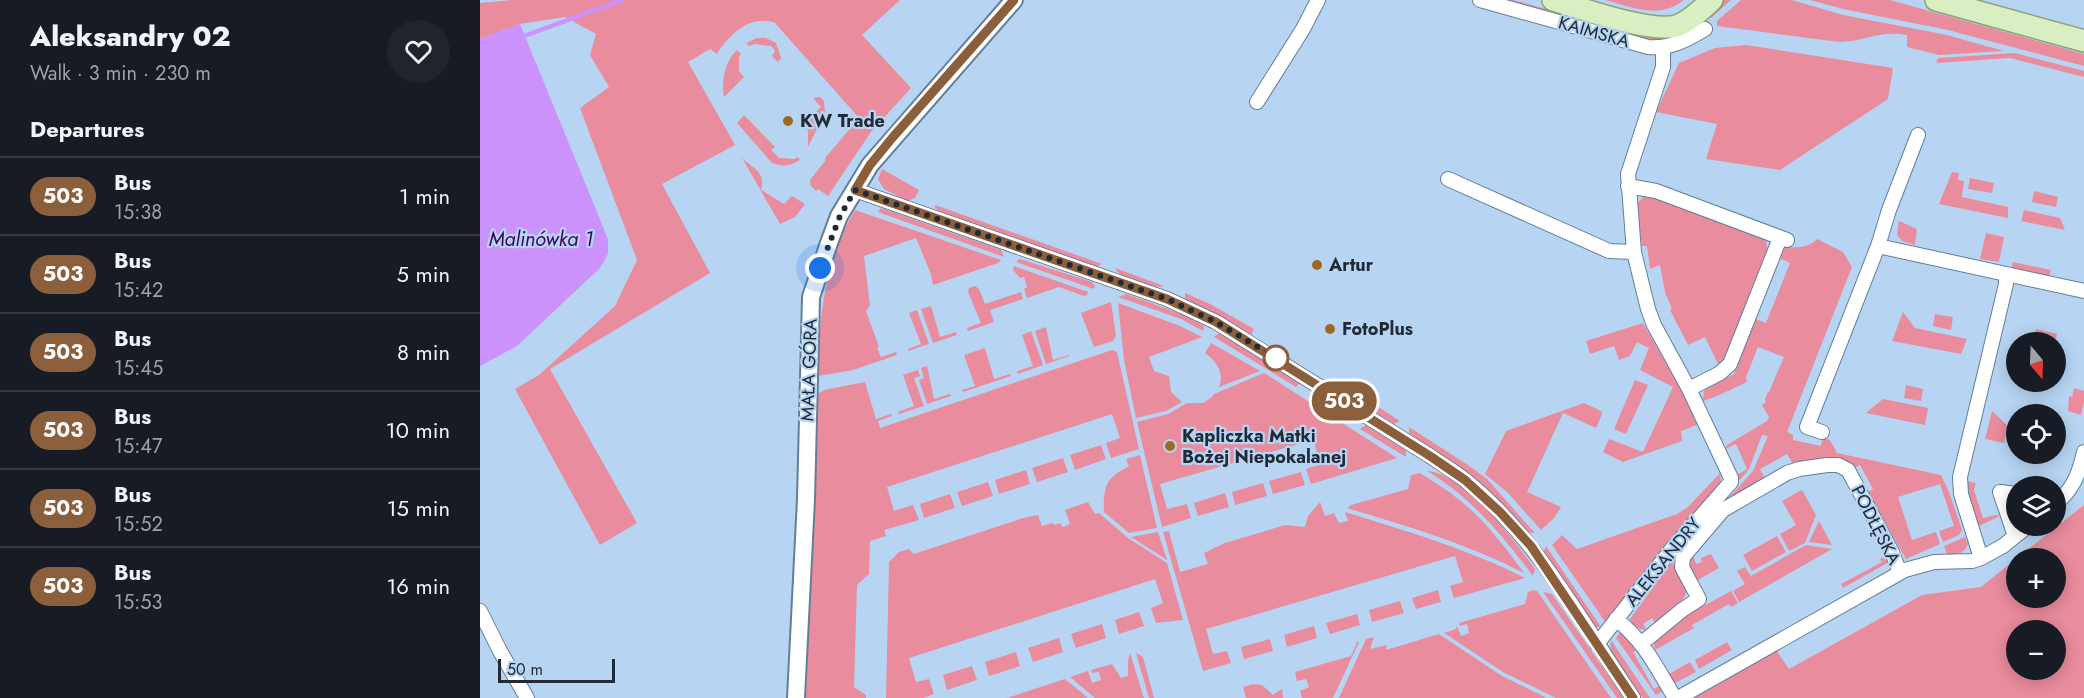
<!DOCTYPE html>
<html lang="en">
<head>
<meta charset="utf-8">
<style>
	:root { --surface:#171b24; --page:#20242c; --text:#f1f3f6; --muted:#9ea1a6; --line:#363941 }
	body { margin:0; font-family:Jost,sans-serif; background:var(--page); color:var(--text); height:100vh; display:flex; flex-direction:column; font-size:22px; white-space:nowrap }
	* { box-sizing:border-box; margin:0 }
	p { font-size:20px; color:var(--muted) }
	.icon { flex:none; width:33px; height:33px; fill:none; stroke:currentColor; stroke-width:2; stroke-linecap:round; stroke-linejoin:round }
	.map { position:relative; flex:1; overflow:hidden }
	.details { display:flex; flex-direction:column; background:var(--surface); width:480px }
	.details>* { flex:none }
	.badge { padding:0 12px; border-radius:20px; font-size:21px; line-height:39px }
	.needle { width:39px; rotate:161deg }
	.tools { position:absolute; left:1526px; top:332px; display:grid; gap:12px }
	.tools a { display:grid; place-items:center; width:60px; height:60px; border-radius:50%; background:var(--surface); box-shadow:0 3px 15px #0003; font-size:30px }
	.scale { position:absolute; left:18px; bottom:15px; width:117px; box-sizing:border-box; padding-left:6px; border:3px solid #202b37; border-top:0; font-size:16px; line-height:21px; white-space:nowrap; color:#202b37; -webkit-text-stroke:4px #b7d5f3; paint-order:stroke }
	.you { position:absolute; width:30px; height:30px; margin:-15px; border:4px solid #fff; border-radius:50%; background:#1a73e8; box-shadow:0 0 0 9px #1a73e833 }
	.map>.badge { position:absolute; translate:-50% -50%; box-shadow:0 0 0 3px #fff }
	h2 { padding:0 30px; font-size:22px; line-height:54px }
	.round { display:grid; place-items:center; flex:none; width:63px; height:63px; border-radius:32px; background:var(--page) }
	.summary { display:flex; align-items:center; justify-content:space-between; height:102px; padding:0 30px }
	h1 { font-size:28px; font-weight:800; line-height:45px }
	ul { padding:0; list-style:none }
	li { display:flex; align-items:center; gap:18px; height:78px; padding:0 30px; border-top:2px solid var(--line) }
	li div { flex:1 }
	li b { display:block; font-size:22px }
	li em { font-style:normal }
	li .badge { min-width:66px; font-weight:700; text-align:center }
	main { display:flex; flex:1; min-height:0 }
	.map>svg:first-child { display:block }
	.green { fill:#e98c9d; fill-rule:evenodd }
	.water { fill:#cc92fb }
	.lines { fill:none; stroke-linecap:round; stroke-linejoin:round }
	.stream { stroke:#cc92fb; stroke-width:4.5 }
	.minor-casing { stroke:#627e99; stroke-width:16 }
	.tertiary-casing { stroke:#627e99; stroke-width:20 }
	.primary-casing { stroke:#89a476; stroke-width:24 }
	.minor { stroke:#fff; stroke-width:14 }
	.tertiary { stroke:#fff; stroke-width:16 }
	.primary { stroke:#daefc1; stroke-width:21 }
	.line-casing { stroke:#fff; stroke-width:14 }
	.line { stroke:#8b5e3c; stroke-width:9 }
	.walk { stroke:#202b37; stroke-width:6; stroke-dasharray:0 10.8 }
	.poi-dot { fill:#9e6822; stroke:#b7d5f3; stroke-width:2 }
	.stop-dot { fill:#fff; stroke:#8b5e3c; stroke-width:3 }
	.labels { text-anchor:middle; stroke-width:4.5; stroke-linejoin:round; paint-order:stroke }
	.street-label { font-size:18px; fill:#202b37; stroke:#b7d5f3 }
	.poi-label { font-size:18px; font-weight:bold; fill:#202b37; stroke:#b7d5f3; text-anchor:start }
	.water-label { font-size:20px; font-style:italic; fill:#3e005f; stroke:#b7d5f3 }
</style>
</head>
<body>
<main>
<section class="details">
<div class="summary"><div><h1>Aleksandry 02</h1><p>Walk · 3 min · 230 m</p></div><a class="round"><svg class="icon" aria-label="heart" viewBox="0 0 24 24"><path d="M12 20l-8-8c-3-5 5-10 8-4 3-6 11-1 8 4z"/></svg></a></div>
<h2>Departures</h2>
<ul>
<li><span class="badge" style="background:#8b5e3c;color:#fff">503</span><div><b>Bus</b><p>15:38</p></div><em>1 min</em></li>
<li><span class="badge" style="background:#8b5e3c;color:#fff">503</span><div><b>Bus</b><p>15:42</p></div><em>5 min</em></li>
<li><span class="badge" style="background:#8b5e3c;color:#fff">503</span><div><b>Bus</b><p>15:45</p></div><em>8 min</em></li>
<li><span class="badge" style="background:#8b5e3c;color:#fff">503</span><div><b>Bus</b><p>15:47</p></div><em>10 min</em></li>
<li><span class="badge" style="background:#8b5e3c;color:#fff">503</span><div><b>Bus</b><p>15:52</p></div><em>15 min</em></li>
<li><span class="badge" style="background:#8b5e3c;color:#fff">503</span><div><b>Bus</b><p>15:53</p></div><em>16 min</em></li>
</ul>
</section>
<div class="map">
<svg width="1604" height="698" viewBox="0 0 1604 698">
	<rect width="100%" height="100%" fill="#b7d5f3"/>
	<path class="green" d="M 32,0 L 420,0 L 382,35 L 431,88 L 391,132 L 348,196 L 338,189 L 336,191 L 331,186 L 330,180 L 345,161 L 345,158 L 379,118 L 295,23 C 271,14 249,34 237,54 L 230,49 L 208,62 L 255,145 L 182,184 L 230,273 L 70,369 L 157,523 L 120,545 L 35,389 L 59,375 L 135,306 L 157,260 L 100,108 L 129,87 L 110,55 L 116,34 L 85,17 L 40,24 L 0,39 L 0,3 Z
		M 1019,0 L 1033,0 L 1163,35 L 1240,0 L 1251,0 L 1231,18 L 1229,17 C 1207,30 1194,42 1168,40 Z
		M 1125,0 L 1204,0 C 1179,20 1153,7 1125,0 Z
		M 1261,0 L 1312,0 L 1363,15 L 1467,35 L 1524,51 L 1459,55 L 1427,47 L 1427,35 C 1399,30 1384,42 1359,42 L 1237,26 L 1237,21 Z
		M 1330,0 L 1410,0 L 1604,54 L 1604,66 L 1468,30 L 1363,9 Z
		M 277,38 L 286,38 L 296,43 L 301,58 L 298,62 L 292,56 L 295,51 L 291,46 L 275,44 L 269,46 L 266,43 Z
		M 1266,45 L 1413,68 L 1408,99 L 1300,170 L 1226,159 L 1237,124 L 1176,112 L 1199,63 L 1235,48 Z
		M 257,50 L 261,54 L 259,57 L 259,71 L 264,77 L 244,97 C 241,81 245,61 257,50 Z
		M 1535,53 L 1604,71 L 1604,77 L 1530,58 L 1458,63 L 1456,61 L 1459,58 Z
		M 340,97 L 344,101 L 345,113 L 328,147 L 328,130 L 322,124 L 341,107 L 333,98 Z
		M 264,115 L 295,147 L 291,150 L 299,158 L 314,159 L 318,157 L 320,160 C 311,166 303,167 292,163 L 257,123 Z
		M 262,158 C 274,169 286,172 281,190 L 304,204 L 312,196 L 325,204 L 315,217 L 300,224 Z
		M 402,169 L 439,190 L 435,198 L 427,201 L 404,189 L 398,179 Z
		M 1472,172 L 1479,173 L 1478,180 L 1484,181 L 1482,197 L 1528,207 L 1528,218 L 1459,204 Z
		M 1490,178 L 1514,183 L 1512,193 L 1488,189 Z
		M 1554,191 L 1578,197 L 1576,207 L 1552,202 Z
		M 1172,195 L 1282,237 L 1286,241 L 1288,252 L 1244,361 L 1239,366 L 1225,337 L 1208,345 L 1190,310 L 1192,309 L 1185,292 L 1180,265 L 1170,269 L 1167,246 L 1162,246 L 1157,209 L 1158,202 L 1165,196 Z
		M 455,205 L 622,264 L 615,267 L 459,211 L 455,208 Z
		M 401,208 L 521,250 L 524,257 L 398,212 Z
		M 375,210 L 521,260 L 518,263 L 453,285 L 451,274 L 436,238 L 384,256 L 390,306 L 386,311 L 399,347 L 397,348 L 401,357 L 416,352 L 417,355 L 373,370 L 338,376 C 339,317 344,262 375,210 Z
		M 1544,210 L 1580,218 L 1585,230 L 1541,221 Z
		M 1419,221 L 1437,229 L 1435,245 L 1422,241 L 1417,235 Z
		M 1506,233 L 1524,237 L 1519,262 L 1500,259 Z
		M 1337,239 L 1363,252 L 1372,267 L 1307,432 L 1313,435 L 1313,440 L 1341,446 L 1343,434 L 1351,442 L 1357,453 L 1461,475 L 1469,492 L 1482,530 L 1479,535 L 1463,542 L 1459,531 L 1474,526 L 1460,484 L 1418,497 L 1432,540 L 1456,532 L 1460,544 L 1426,559 L 1388,492 L 1393,489 L 1380,465 L 1374,468 C 1358,452 1333,461 1313,464 L 1307,454 L 1280,469 L 1285,479 L 1246,501 L 1273,471 L 1288,436 L 1282,435 L 1269,469 L 1260,480 L 1257,475 L 1267,469 L 1256,444 L 1245,449 L 1247,445 L 1287,421 L 1289,417 L 1282,405 L 1286,402 L 1285,399 L 1288,392 L 1289,392 L 1304,357 L 1278,347 L 1266,377 L 1267,382 L 1237,396 L 1223,401 L 1224,390 L 1254,374 L 1275,319 L 1286,323 L 1310,263 L 1299,258 L 1304,247 C 1316,247 1328,249 1337,239 Z
		M 540,259 L 612,282 L 615,286 L 614,289 L 536,262 Z
		M 1533,262 L 1571,270 L 1569,277 L 1531,269 Z
		M 534,266 L 608,292 L 607,295 L 604,296 L 579,287 L 547,298 L 544,289 L 547,287 L 544,277 L 540,278 L 533,270 Z
		M 635,268 L 684,286 C 673,290 640,279 635,268 Z
		M 495,286 L 499,289 L 505,304 L 541,292 L 543,299 L 510,310 L 514,322 L 488,331 L 487,328 L 501,323 L 488,292 L 489,288 Z
		M 705,293 L 730,304 L 774,329 L 771,335 L 735,314 L 705,299 Z
		M 646,294 L 704,315 L 724,326 L 723,331 L 701,319 L 638,297 Z
		M 631,302 L 636,336 L 633,341 L 614,347 L 601,313 Z
		M 638,303 L 700,326 L 722,337 L 669,357 L 674,371 L 689,376 L 691,392 L 702,402 L 686,411 L 656,418 L 644,360 Z
		M 451,306 L 460,337 L 476,332 L 477,335 L 453,343 L 441,309 Z
		M 437,310 L 449,344 L 428,351 L 428,349 L 441,344 L 429,313 Z
		M 1423,312 L 1435,328 L 1487,339 L 1481,354 L 1412,341 Z
		M 1455,314 L 1473,317 L 1471,330 L 1453,326 Z
		M 1163,323 L 1203,393 L 1217,425 L 1201,431 L 1202,441 L 1143,462 L 1123,452 L 1129,439 L 1163,452 L 1193,387 L 1160,370 L 1169,348 L 1157,342 L 1150,356 L 1139,360 L 1134,346 L 1110,354 L 1106,341 Z
		M 566,327 L 573,360 L 589,355 L 589,356 L 566,364 L 555,331 Z
		M 1556,329 L 1577,334 L 1575,342 L 1553,342 Z
		M 551,331 L 563,365 L 538,374 L 537,371 L 553,366 L 542,335 Z
		M 739,333 L 820,383 L 816,387 L 734,337 Z
		M 731,343 L 780,371 L 739,387 C 745,373 736,361 725,353 Z
		M 505,348 L 514,379 L 530,374 L 531,376 L 483,392 L 482,390 L 495,386 L 484,355 Z
		M 632,350 L 637,352 L 659,449 L 631,458 L 626,443 L 640,438 L 632,414 L 407,487 L 414,511 L 433,505 L 439,520 L 404,530 L 406,536 L 390,541 L 389,574 L 377,585 L 374,687 L 386,695 L 386,698 L 324,698 L 330,610 L 336,395 L 344,390 L 385,382 L 396,419 L 411,414 L 412,416 L 398,421 L 400,428 Z
		M 447,366 L 454,399 L 470,394 L 471,396 L 447,404 L 439,380 L 444,378 L 441,368 Z
		M 438,370 L 440,376 L 434,378 L 444,406 L 419,414 L 418,412 L 434,406 L 423,375 Z
		M 784,373 L 917,458 L 831,484 L 826,469 L 841,464 L 833,440 L 680,484 L 687,509 L 707,504 L 711,518 L 682,527 L 657,422 L 688,414 L 707,403 L 723,403 L 732,397 L 734,394 Z
		M 1155,380 L 1168,385 L 1146,434 L 1134,429 Z
		M 1426,385 L 1443,389 L 1441,401 L 1424,398 Z
		M 1594,388 L 1604,391 L 1604,402 L 1601,415 L 1588,411 L 1589,396 L 1592,397 Z
		M 880,395 L 920,421 L 914,424 L 879,402 Z
		M 1403,399 L 1448,408 L 1445,425 L 1386,413 Z
		M 1104,403 L 1121,411 L 1122,414 L 1116,428 L 1083,413 L 1047,492 L 1081,507 L 1074,518 L 1061,530 L 1027,492 L 1005,474 L 1026,431 Z
		M 1512,411 L 1528,426 L 1524,443 L 1505,439 Z
		M 886,425 L 924,449 L 926,451 L 926,457 L 880,429 Z
		M 929,427 L 988,465 L 1007,479 L 1055,533 L 1047,532 C 1014,491 972,463 929,433 Z
		M 621,445 L 626,459 L 595,470 L 590,455 Z
		M 660,455 L 677,528 L 649,533 L 624,512 C 623,488 626,476 649,467 L 646,459 Z
		M 583,458 L 588,472 L 557,482 L 552,468 Z
		M 546,470 L 550,484 L 519,494 L 515,480 Z
		M 947,471 C 984,472 1034,540 1055,569 L 1053,576 C 1021,534 993,499 947,471 Z
		M 821,472 L 825,485 L 793,494 L 789,481 Z
		M 940,473 C 954,482 969,491 982,502 C 1006,522 1026,548 1044,573 C 988,544 927,526 867,508 L 871,505 L 928,489 L 931,475 Z
		M 1240,473 L 1241,482 L 1172,561 L 1126,623 L 1072,545 L 1082,535 L 1097,549 L 1197,514 L 1208,507 Z
		M 1487,481 L 1496,483 L 1494,490 L 1503,518 L 1515,515 L 1520,516 L 1499,526 L 1488,492 Z
		M 508,482 L 513,496 L 482,506 L 477,492 Z
		M 783,483 L 787,496 L 755,505 L 752,492 Z
		M 1322,490 L 1336,515 L 1325,543 L 1309,551 L 1300,534 L 1316,525 L 1302,501 Z
		M 745,493 L 749,507 L 718,516 L 714,503 Z
		M 470,494 L 475,508 L 444,518 L 440,504 Z
		M 608,502 L 615,514 L 619,513 L 648,538 L 687,563 L 703,620 L 676,623 L 671,608 L 683,603 L 675,579 L 429,658 L 436,682 L 449,679 L 454,694 L 443,698 L 406,698 L 409,562 L 419,552 L 429,549 L 434,554 L 543,518 L 558,515 L 562,526 L 573,523 L 574,525 L 580,523 L 583,527 L 590,524 L 585,510 Z
		M 840,502 L 845,516 L 854,513 L 859,523 L 868,521 L 865,512 C 926,531 988,549 1045,578 L 974,598 L 970,586 L 983,582 L 975,556 L 726,629 L 733,654 L 747,651 L 751,663 L 723,671 L 683,532 L 689,531 L 700,572 L 728,564 L 724,553 L 745,543 L 805,525 L 825,527 L 828,516 Z
		M 1604,505 L 1604,698 L 1211,698 L 1294,647 L 1309,669 L 1442,595 L 1501,587 L 1536,559 L 1536,597 L 1575,597 L 1575,558 L 1537,558 ZM 1536,630 L 1575,630 L 1575,669 L 1536,669 Z
		M 1339,521 L 1352,545 L 1329,542 Z
		M 678,532 L 687,560 L 651,537 Z
		M 1297,536 L 1306,552 L 1272,571 L 1263,555 Z
		M 1485,537 L 1488,544 C 1484,554 1477,555 1467,554 L 1464,546 Z
		M 1326,545 L 1352,549 L 1259,602 L 1253,591 L 1265,584 L 1257,571 L 1265,567 L 1271,576 Z
		M 1066,546 L 1121,627 L 1114,627 L 1063,553 Z
		M 1201,552 L 1193,564 C 1197,571 1205,581 1206,589 C 1209,600 1184,617 1176,624 L 1172,618 L 1163,624 L 1166,630 C 1159,630 1153,625 1150,619 L 1188,567 Z
		M 1212,552 L 1216,564 L 1222,562 L 1221,558 L 1231,554 L 1239,568 L 1216,581 C 1210,570 1208,564 1212,552 Z
		M 1408,555 L 1409,562 L 1363,588 L 1361,584 L 1402,562 L 1400,559 Z
		M 958,590 L 961,602 L 936,609 L 932,598 Z
		M 1054,590 L 1057,591 L 1131,698 L 1076,698 L 1023,672 L 964,633 L 976,629 L 977,626 L 981,636 L 989,633 L 987,624 L 980,626 L 979,623 L 1045,604 L 1048,592 Z
		M 1251,591 L 1258,603 L 1251,607 L 1249,604 L 1212,625 L 1214,628 L 1175,650 L 1174,643 L 1205,616 Z
		M 1063,592 L 1072,594 L 1144,698 L 1137,698 Z
		M 920,601 L 924,613 L 892,622 L 889,610 Z
		M 659,612 L 664,626 L 639,634 L 635,620 Z
		M 877,614 L 880,625 L 850,634 L 846,623 Z
		M 622,624 L 626,638 L 596,648 L 591,634 Z
		M 834,626 L 837,638 L 807,647 L 804,635 Z
		M 1141,631 L 1158,649 L 1153,652 L 1174,689 L 1181,685 L 1183,691 L 1176,695 L 1136,638 Z
		M 959,634 L 1022,676 L 1067,698 L 859,698 L 886,639 L 894,637 L 890,649 L 907,645 L 906,650 Z
		M 579,638 L 583,652 L 553,662 L 548,648 Z
		M 790,639 L 793,651 L 764,659 L 761,647 Z
		M 1131,640 L 1170,698 L 1163,698 L 1160,695 C 1150,680 1127,659 1131,640 Z
		M 877,642 L 879,642 L 853,698 L 822,698 L 820,691 L 829,687 L 826,679 L 817,681 L 815,672 L 871,656 Z
		M 1247,642 L 1252,650 L 1219,669 L 1215,660 Z
		M 536,652 L 540,666 L 509,676 L 505,662 Z
		M 650,653 L 664,698 L 615,698 L 590,677 L 608,671 L 612,683 L 621,680 L 619,672 L 612,673 L 611,670 L 632,664 L 641,678 L 648,676 L 648,661 Z
		M 656,653 L 663,657 L 674,698 L 669,698 Z
		M 1210,662 L 1216,672 L 1195,683 L 1189,674 Z
		M 492,666 L 497,680 L 467,690 L 463,675 Z
		M 585,679 L 608,698 L 527,698 Z
		M 773,684 L 782,685 L 793,695 L 802,689 L 803,698 L 766,698 L 763,687 Z"/>
	<path class="water" d="M 40,24 L 128,239 L 128,254 L 120,268 L 37,346 L 0,366 L 0,39 Z"/>
	<g class="lines">
		<path class="stream" d="M 39,38 L 142,0"/>
		<defs>
			<path id="minor" d="M 1000,0 L 1168,47 C 1190,49 1207,40 1225,29
				M 777,102 L 823,29 L 838,0
				M 968,179 L 1129,251 L 1154,252
				M 1148,186 L 1176,191 L 1307,240
				M 375,190 L 687,299 L 736,322 L 950,456 C 962,464 974,471 985,480 C 1054,534 1104,625 1153,698
				M 1398,246 L 1409,210 L 1438,135
				M 1209,389 L 1240,373 L 1250,364 L 1300,238
				M 1342,432 L 1327,427 L 1398,246 L 1604,291
				M 1575,504 C 1593,490 1599,474 1604,452
				M 1535,536 L 1520,492 L 1536,494
				M 1501,558 L 1481,494 L 1480,477 L 1526,284 L 1526,274
				M 0,611 L 20,651 L 47,698
				M 1136,619 C 1165,642 1176,667 1195,698
				M 1162,643 L 1202,610 L 1219,599 L 1202,567 L 1203,557 L 1243,510 L 1307,473 L 1319,469 L 1347,465 L 1358,465 L 1368,470 L 1412,552 L 1420,573
				M 1117,644 L 1191,550 L 1251,482 L 1251,478 L 1209,389 L 1174,325 L 1168,309 L 1154,252 L 1148,174 L 1183,67 L 1183,47
				M 1198,698 L 1425,570 L 1454,562 L 1492,561 L 1501,558 L 1523,546 L 1549,525"/>
			<path id="tertiary" d="M 316,698 L 326,499 L 331,297 L 349,243 L 359,216 L 390,165 L 534,0"/>
			<path id="primary" d="M 1073,0 C 1100,8 1175,35 1199,25 C 1211,20 1223,8 1232,0
				M 1456,0 L 1604,41"/>
		</defs>
		<use href="#minor" class="minor-casing"/>
		<use href="#tertiary" class="tertiary-casing"/>
		<use href="#primary" class="primary-casing"/>
		<use href="#minor" class="minor"/>
		<use href="#tertiary" class="tertiary"/>
		<use href="#primary" class="primary"/>
	</g>
	<g class="lines">
		<defs>
			<path id="line" d="M 534,0 L 413,137 L 390,165 L 375,190 L 687,299 L 736,322 L 950,456 L 985,480 L 1020,512 L 1051,546 L 1153,698"/>
		</defs>
		<use href="#line" class="line-casing"/>
		<use href="#line" class="line"/>
		<path class="walk" d="M 340,268 L 360,216 L 375,190 L 687,299 L 736,322 L 796,358"/>
	</g>
	<g class="poi-dot">
		<circle cx="308" cy="121" r="6"/>
		<circle cx="837" cy="265" r="6"/>
		<circle cx="850" cy="329" r="6"/>
		<circle cx="690" cy="446" r="6"/>
	</g>
	<circle class="stop-dot" cx="796" cy="358" r="12"/>
	<g class="labels">
		<g class="street-label">
			<text transform="translate(1114 32) rotate(16)" y="6">KAIMSKA</text>
			<text transform="translate(329 370) rotate(-88)" y="6">MAŁA GÓRA</text>
			<text transform="translate(1396 525) rotate(63)" y="6">PODŁĘSKA</text>
			<text transform="translate(1183 562) rotate(-51)" y="6">ALEKSANDRY</text>
		</g>
		<g class="poi-label">
			<text x="320" y="127">KW Trade</text>
			<text x="849" y="271">Artur</text>
			<text x="862" y="335">FotoPlus</text>
			<text x="702" y="442">Kapliczka Matki<tspan x="702" dy="21">Bożej Niepokalanej</tspan></text>
		</g>
		<g class="water-label">
			<text x="61" y="246">Malinówka 1</text>
		</g>
	</g>
</svg>
<div class="tools">
<a><svg class="needle" viewBox="-14 -14 28 28"><path d="M0-13l5 13h-10z" fill="#e53935"/><path d="M0 13l5-13h-10z" fill="#9ea1a6"/></svg></a>
<a><svg class="icon" aria-label="locate" viewBox="0 0 24 24"><circle cx="12" cy="12" r="6"/><path d="M12 2v4M12 18v4M2 12h4M18 12h4"/></svg></a>
<a><svg class="icon" aria-label="layers" viewBox="0 0 24 24"><path d="M12 4l9 5-9 5-9-5zM3 14l9 5 9-5"/></svg></a>
<a>+</a>
<a>−</a>
</div>
<div class="scale">50 m</div>
<div class="you" style="left:340px;top:268px"></div>
<b class="badge" style="left:864px;top:401px;background:#8b5e3c;color:#fff">503</b>
</div>
</main>
</body>
</html>
